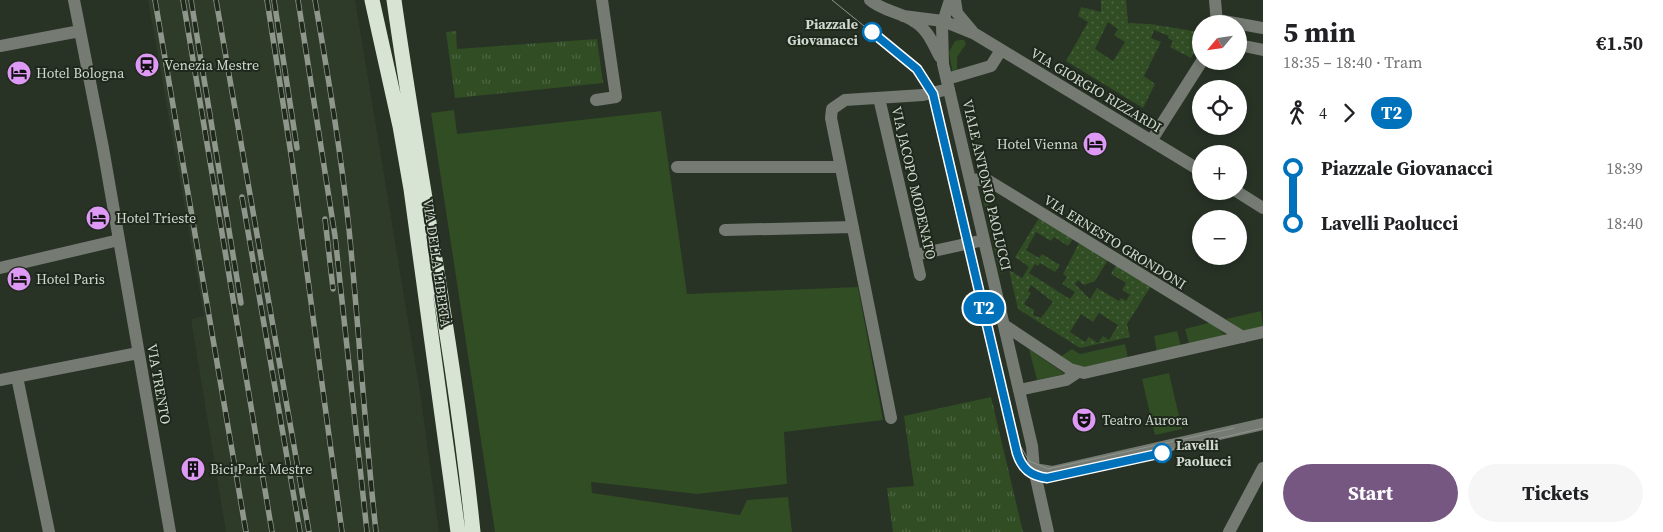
<!DOCTYPE html>
<html lang="en">
<head>
<meta charset="utf-8">
<style>
	:root { --surface:#fff; --page:#f6f6f6; --text:#202124; --muted:#757577; --accent:#755782 }
	body { margin:0; font-family:"Source Serif 4",serif; background:var(--page); color:var(--text); height:100vh; display:flex; flex-direction:column; font-size:19px; white-space:nowrap }
	* { box-sizing:border-box; margin:0 }
	p { font-size:16px; color:var(--muted) }
	.icon { flex:none; width:28px; height:28px; fill:none; stroke:currentColor; stroke-width:2; stroke-linecap:round; stroke-linejoin:round }
	.map { position:relative; flex:1; overflow:hidden }
	.panel { display:flex; flex-direction:column; background:var(--surface); width:400px }
	.panel>* { flex:none }
	.badge { padding:0 10px; border-radius:16px; font-size:18px; line-height:32px }
	.needle { width:32px; rotate:241deg }
	.fabs { position:absolute; left:1192px; top:15px; display:grid; gap:10px }
	.fabs a { display:grid; place-items:center; width:55px; height:55px; border-radius:50%; background:var(--surface); box-shadow:0 2px 8px #0003; font-size:25px }
	.map>.badge { position:absolute; translate:-50% -50%; box-shadow:0 0 0 2px #fff }
	.legs { display:flex; align-items:center; gap:8px; height:55px; padding:0 20px; font-size:16px }
	.legs p { margin-inline-start:auto }
	.overview { display:flex; align-items:center; justify-content:space-between; height:85px; padding:0 20px }
	h1 { font-size:28px; font-weight:700; line-height:38px }
	.cta { display:flex; gap:10px; margin-top:auto; padding:10px 20px }
	.cta a { flex:1; height:58px; border-radius:30px; background:var(--accent); color:#fff; font-size:20px; font-weight:700; line-height:58px; text-align:center }
	.cta a+a { background:var(--page); color:var(--text) }
	ul { padding:0 20px; list-style:none }
	li { display:flex; align-items:center; gap:18px; height:55px; font-size:19px }
	li i { display:grid; place-items:center; width:8px; height:100%; margin:0 6px; background:currentColor }
	li i::after { content:''; width:12px; height:12px; margin:-6px; border:4px solid; border-radius:50%; background:var(--surface) }
	li p { margin-inline-start:auto }
	li:first-child i { background:linear-gradient(#0000 50%,currentColor 0) }
	li:last-child i { background:linear-gradient(currentColor 50%,#0000 0) }
	main { display:flex; flex:1; min-height:0 }
	.map>svg:first-child { display:block }
	.built { fill:#2e3b29 }
	.grass { fill:#304d24 }
	.park { fill:url(#park-tufts) }
	.garden { fill:url(#garden-dots); fill-rule:evenodd }
	.lines { fill:none; stroke-linecap:round; stroke-linejoin:round }
	.minor { stroke:#757a73; stroke-width:12 }
	.highway { stroke:#d7e4d3; stroke-width:15 }
	.tram { stroke:#8f968c; stroke-width:1 }
	.rail-casing { stroke:#8f968c; stroke-width:5.5 }
	.rail { stroke:#1e281b; stroke-width:4; stroke-dasharray:11; stroke-linecap:butt }
	.line-1-casing { stroke:#fff; stroke-width:11 }
	.line-1 { stroke:#0072bc; stroke-width:8 }
	.stop-1-dot { fill:#fff; stroke:#0072bc; stroke-width:2.5 }
	.labels { text-anchor:middle; stroke-width:4; stroke-linejoin:round; paint-order:stroke }
	.stop-label { font-size:14px; font-weight:bold; fill:#d2d8d0; stroke:#1e281b; text-anchor:end }
	.poi-label { font-size:14px; fill:#d2d8d0; stroke:#1e281b; text-anchor:start }
	.street-label { font-size:14px; fill:#d2d8d0; stroke:#1e281b }
</style>
</head>
<body>
<main>
<div class="map">
<svg width="1263" height="532" viewBox="0 0 1263 532">
	<defs>
		<pattern id="park-tufts" width="24" height="20" patternUnits="userSpaceOnUse" patternTransform="scale(1.25)"><rect width="24" height="20" fill="#304d24"/><path d="M3 7l-1-3M5 7V3M7 7l1-3M15 17l-1-3M17 17v-4M19 17l1-3" fill="none" stroke="#4d6643"/></pattern>
		<pattern id="garden-dots" width="8" height="8" patternUnits="userSpaceOnUse" patternTransform="scale(1.25)"><rect width="8" height="8" fill="#304d24"/><path d="M2 2h.1M6 6h.1" fill="none" stroke="#4d6643" stroke-width="1.8" stroke-linecap="round"/></pattern>
	</defs>
	<rect width="100%" height="100%" fill="#283225"/>
	<path class="built" d="M 148,0 L 355,0 L 420,392 L 439,532 L 226,532 L 191,319 L 204,316 Z"/>
	<path class="grass" d="M 960,40 L 964,40 L 966,44 L 957,57 L 957,74 L 953,75 L 949,52 L 955,41 Z
		M 454,110 L 457,134 L 661,111 L 687,294 L 858,287 L 883,420 L 784,432 L 787,484 L 697,494 L 591,482 L 592,493 L 740,515 L 747,500 L 788,497 L 792,532 L 495,532 L 431,113 Z
		M 981,190 L 985,190 L 1004,273 L 1000,274 Z
		M 1261,311 L 1263,327 L 1244,331 L 1226,319 Z
		M 1212,322 L 1225,335 L 1189,344 L 1185,329 Z
		M 1177,331 L 1181,346 L 1157,352 L 1154,336 Z
		M 1125,344 L 1128,358 L 1081,368 L 1060,357 L 1072,349 L 1080,354 Z
		M 1029,349 L 1065,374 L 1037,380 Z
		M 1169,373 L 1182,429 L 1155,435 L 1142,379 Z"/>
	<path class="park" d="M 456,31 L 457,49 L 597,39 L 603,83 L 455,98 L 446,32 Z
		M 991,397 L 1023,532 L 893,532 L 887,488 L 914,486 L 904,416 Z"/>
	<path class="garden" d="M 1101,0 L 1126,0 L 1128,23 L 1150,24 L 1199,32 L 1194,53 L 1191,58 L 1170,47 L 1173,41 L 1168,38 L 1169,36 L 1154,30 L 1151,38 L 1161,42 L 1144,76 L 1155,84 L 1143,108 L 1066,61 L 1088,22 L 1078,16 L 1081,7 L 1101,12 ZM 1108,22 L 1118,29 L 1114,35 L 1125,42 L 1113,61 L 1095,49 Z
		M 1039,218 L 1073,239 L 1068,246 L 1054,237 L 1051,241 L 1036,232 L 1026,250 L 1039,258 L 1042,254 L 1060,265 L 1055,272 L 1040,263 L 1038,266 L 1035,264 L 1029,273 L 1070,299 L 1075,292 L 1062,284 L 1067,277 L 1063,274 L 1079,243 L 1108,260 L 1095,281 L 1084,285 L 1078,280 L 1075,284 L 1090,299 L 1097,288 L 1119,301 L 1121,298 L 1126,301 L 1130,295 L 1122,290 L 1126,283 L 1111,274 L 1116,265 L 1151,286 L 1127,324 L 1130,337 L 1080,348 L 1018,309 L 1009,270 L 1022,278 L 1029,267 L 1015,257 ZM 1031,285 L 1053,302 L 1041,318 L 1033,315 L 1034,310 L 1024,304 L 1031,293 L 1028,291 ZM 1099,313 L 1118,325 L 1109,340 L 1103,336 L 1098,343 L 1089,337 L 1085,342 L 1070,332 L 1081,314 L 1093,322 Z"/>
	<g class="lines">
		<path class="minor" d="M 74,0 L 103,148 L 170,532
			M 870,0 C 884,12 901,12 915,22 C 928,30 933,44 940,57
			M 950,0 L 942,25 L 943,64 L 1032,446 L 1034,469 L 1048,532
			M 955,0 L 957,13 L 973,32
			M 1215,0 L 1217,24
			M 903,16 L 943,21 L 975,34 L 1201,171
			M 1218,20 L 1263,28
			M 1239,45 L 1263,50
			M 0,46 L 80,31
			M 947,79 L 991,66 L 1001,50
			M 879,98 L 920,275
			M 596,100 L 616,97 L 602,0
			M 1151,141 L 1202,61
			M 677,167 L 841,167
			M 970,179 L 989,181 L 1243,337
			M 1236,191 L 1263,208
			M 725,230 L 853,227
			M 915,255 L 984,240
			M 0,268 L 119,240
			M 1004,325 L 1070,369 L 1084,373 L 1263,332
			M 17,377 L 49,532
			M 0,380 L 138,353
			M 1019,390 L 1066,380 L 1078,372
			M 891,418 L 831,118 L 832,109 L 845,100 L 923,95 L 949,89
			M 1034,469 L 1052,472 L 1263,424
			M 1229,532 L 1263,468"/>
		<path class="highway" d="M 372,0 L 400,126 L 411,189 L 458,532
			M 394,0 C 419,178 455,354 473,532"/>
		<path class="tram" d="M 832,0 L 917,69 L 933,94 L 1017,453 C 1023,472 1036,480 1055,477 L 1263,428
			M 1021,447 L 1029,461 L 1048,469 L 1234,428"/>
		<defs>
			<path id="rail" d="M 155,0 L 246,532
				M 183,0 L 272,532
				M 191,0 L 241,303
				M 216,0 L 309,532
				M 267,0 L 292,161 L 342,532
				M 274,0 L 297,148
				M 298,0 L 335,236 L 367,532
				M 315,0 C 328,76 341,152 349,229 C 359,330 365,431 376,532
				M 242,197 L 300,532
				M 325,219 L 333,289"/>
		</defs>
		<use href="#rail" class="rail-casing"/>
		<use href="#rail" class="rail"/>
	</g>
	<g class="lines">
		<defs>
			<path id="line-1" d="M 872,32 L 917,69 L 933,94 L 1017,453 C 1022,469 1031,476 1047,478 L 1162,453"/>
		</defs>
		<use href="#line-1" class="line-1-casing"/>
		<use href="#line-1" class="line-1"/>
	</g>
	<defs>
		<symbol id="station-disc" viewBox="-11 -11 22 22"><circle r="9.5" fill="#dd99f4" stroke="#1e281b"/><path d="M-3-6H3Q5-6 5-4V2Q5 4 3 4L4.5 6H3L1.5 4h-3L-3 6H-4.5L-3 4Q-5 4-5 2V-4Q-5-6-3-6ZM-3.5-4v3h7v-3ZM-3.5 1v1.5H-2V1ZM2 1v1.5H3.5V1Z" fill="#111"/></symbol>
		<symbol id="hotel-disc" viewBox="-11 -11 22 22"><circle r="9.5" fill="#dd99f4" stroke="#1e281b"/><path d="M-6-4.5h1.5V1H6V5H4.5V3h-9V5H-6ZM-4 0a1.8 1.8 0 1 1 3.6 0ZM.5 0V-2.5h3Q6-2.5 6 0Z" fill="#111"/></symbol>
		<symbol id="theatre-disc" viewBox="-11 -11 22 22"><circle r="9.5" fill="#dd99f4" stroke="#1e281b"/><path d="M-5-5.5Q0-4 5-5.5V0Q5 5 0 6Q-5 5-5 0ZM-3.3-2.5H-1v1.5H-3.3ZM1-2.5H3.3v1.5H1ZM-2.8 1Q0 5.5 2.8 1Z" fill="#111"/></symbol>
		<symbol id="building-disc" viewBox="-11 -11 22 22"><circle r="9.5" fill="#dd99f4" stroke="#1e281b"/><path d="M-4-6H4V6H1V3H-1V6H-4ZM-2.5-4.3h1.7v1.8h-1.7ZM.8-4.3h1.7v1.8H.8ZM-2.5-1h1.7V.8h-1.7ZM.8-1h1.7V.8H.8Z" fill="#111"/></symbol>
	</defs>
	<g fill-rule="evenodd">
		<use href="#station-disc" x="133" y="51" width="28" height="28"/>
		<use href="#hotel-disc" x="5" y="59" width="28" height="28"/>
		<use href="#hotel-disc" x="1081" y="130" width="28" height="28"/>
		<use href="#hotel-disc" x="84" y="204" width="28" height="28"/>
		<use href="#hotel-disc" x="5" y="265" width="28" height="28"/>
		<use href="#theatre-disc" x="1070" y="406" width="28" height="28"/>
		<use href="#building-disc" x="179" y="455" width="28" height="28"/>
	</g>
	<g class="stop-1-dot">
		<circle cx="872" cy="32" r="9"/>
		<circle cx="1162" cy="453" r="9"/>
	</g>
	<g class="labels">
		<g class="stop-label">
			<text x="858" y="29">Piazzale<tspan x="858" dy="16">Giovanacci</tspan></text>
			<text x="1176" y="450" text-anchor="start">Lavelli<tspan x="1176" dy="16">Paolucci</tspan></text>
		</g>
		<g class="poi-label">
			<text x="164" y="70">Venezia Mestre</text>
			<text x="36" y="78">Hotel Bologna</text>
			<text x="1078" y="149" text-anchor="end">Hotel Vienna</text>
			<text x="116" y="223">Hotel Trieste</text>
			<text x="36" y="284">Hotel Paris</text>
			<text x="1102" y="425">Teatro Aurora</text>
			<text x="210" y="474">Bici Park Mestre</text>
		</g>
		<g class="street-label">
			<text transform="translate(1096 90) rotate(31)" y="5">VIA GIORGIO RIZZARDI</text>
			<text transform="translate(914 183) rotate(77)" y="5">VIA JACOPO MODENATO</text>
			<text transform="translate(987 185) rotate(77)" y="5">VIALE ANTONIO PAOLUCCI</text>
			<text transform="translate(1115 242) rotate(32)" y="5">VIA ERNESTO GRONDONI</text>
			<text transform="translate(437 263) rotate(82)" y="5">VIA DELLA LIBERTÀ</text>
			<text transform="translate(159 384) rotate(80)" y="5">VIA TRENTO</text>
		</g>
	</g>
</svg>
<div class="fabs">
<a><svg class="needle" viewBox="-14 -14 28 28"><path d="M0-13l5 13h-10z" fill="#e53935"/><path d="M0 13l5-13h-10z" fill="#757577"/></svg></a>
<a><svg class="icon" aria-label="locate" viewBox="0 0 24 24"><circle cx="12" cy="12" r="6"/><path d="M12 2v4M12 18v4M2 12h4M18 12h4"/></svg></a>
<a>+</a>
<a>−</a>
</div>
<b class="badge" style="left:984px;top:308px;background:#0072bc;color:#fff">T2</b>
</div>
<section class="panel">
<div class="overview"><div><h1>5 min</h1><p>18:35 – 18:40 · Tram</p></div><b>€1.50</b></div>
<div class="legs"><svg class="icon" aria-label="walk" viewBox="0 0 24 24"><circle cx="13" cy="4" r="2"/><path d="M13 8l-2 6 4 7M11 14l-3 7M7 12l3-4h3l4 4"/></svg>4<svg class="icon" aria-label="forward" viewBox="0 0 24 24"><path d="M9 5l7 7-7 7"/></svg><b class="badge" style="background:#0072bc;color:#fff">T2</b></div>
<ul>
<li><i style="color:#0072bc"></i><b>Piazzale Giovanacci</b><p>18:39</p></li>
<li><i style="color:#0072bc"></i><b>Lavelli Paolucci</b><p>18:40</p></li>
</ul>
<div class="cta"><a>Start</a><a>Tickets</a></div>
</section>
</main>
</body>
</html>
